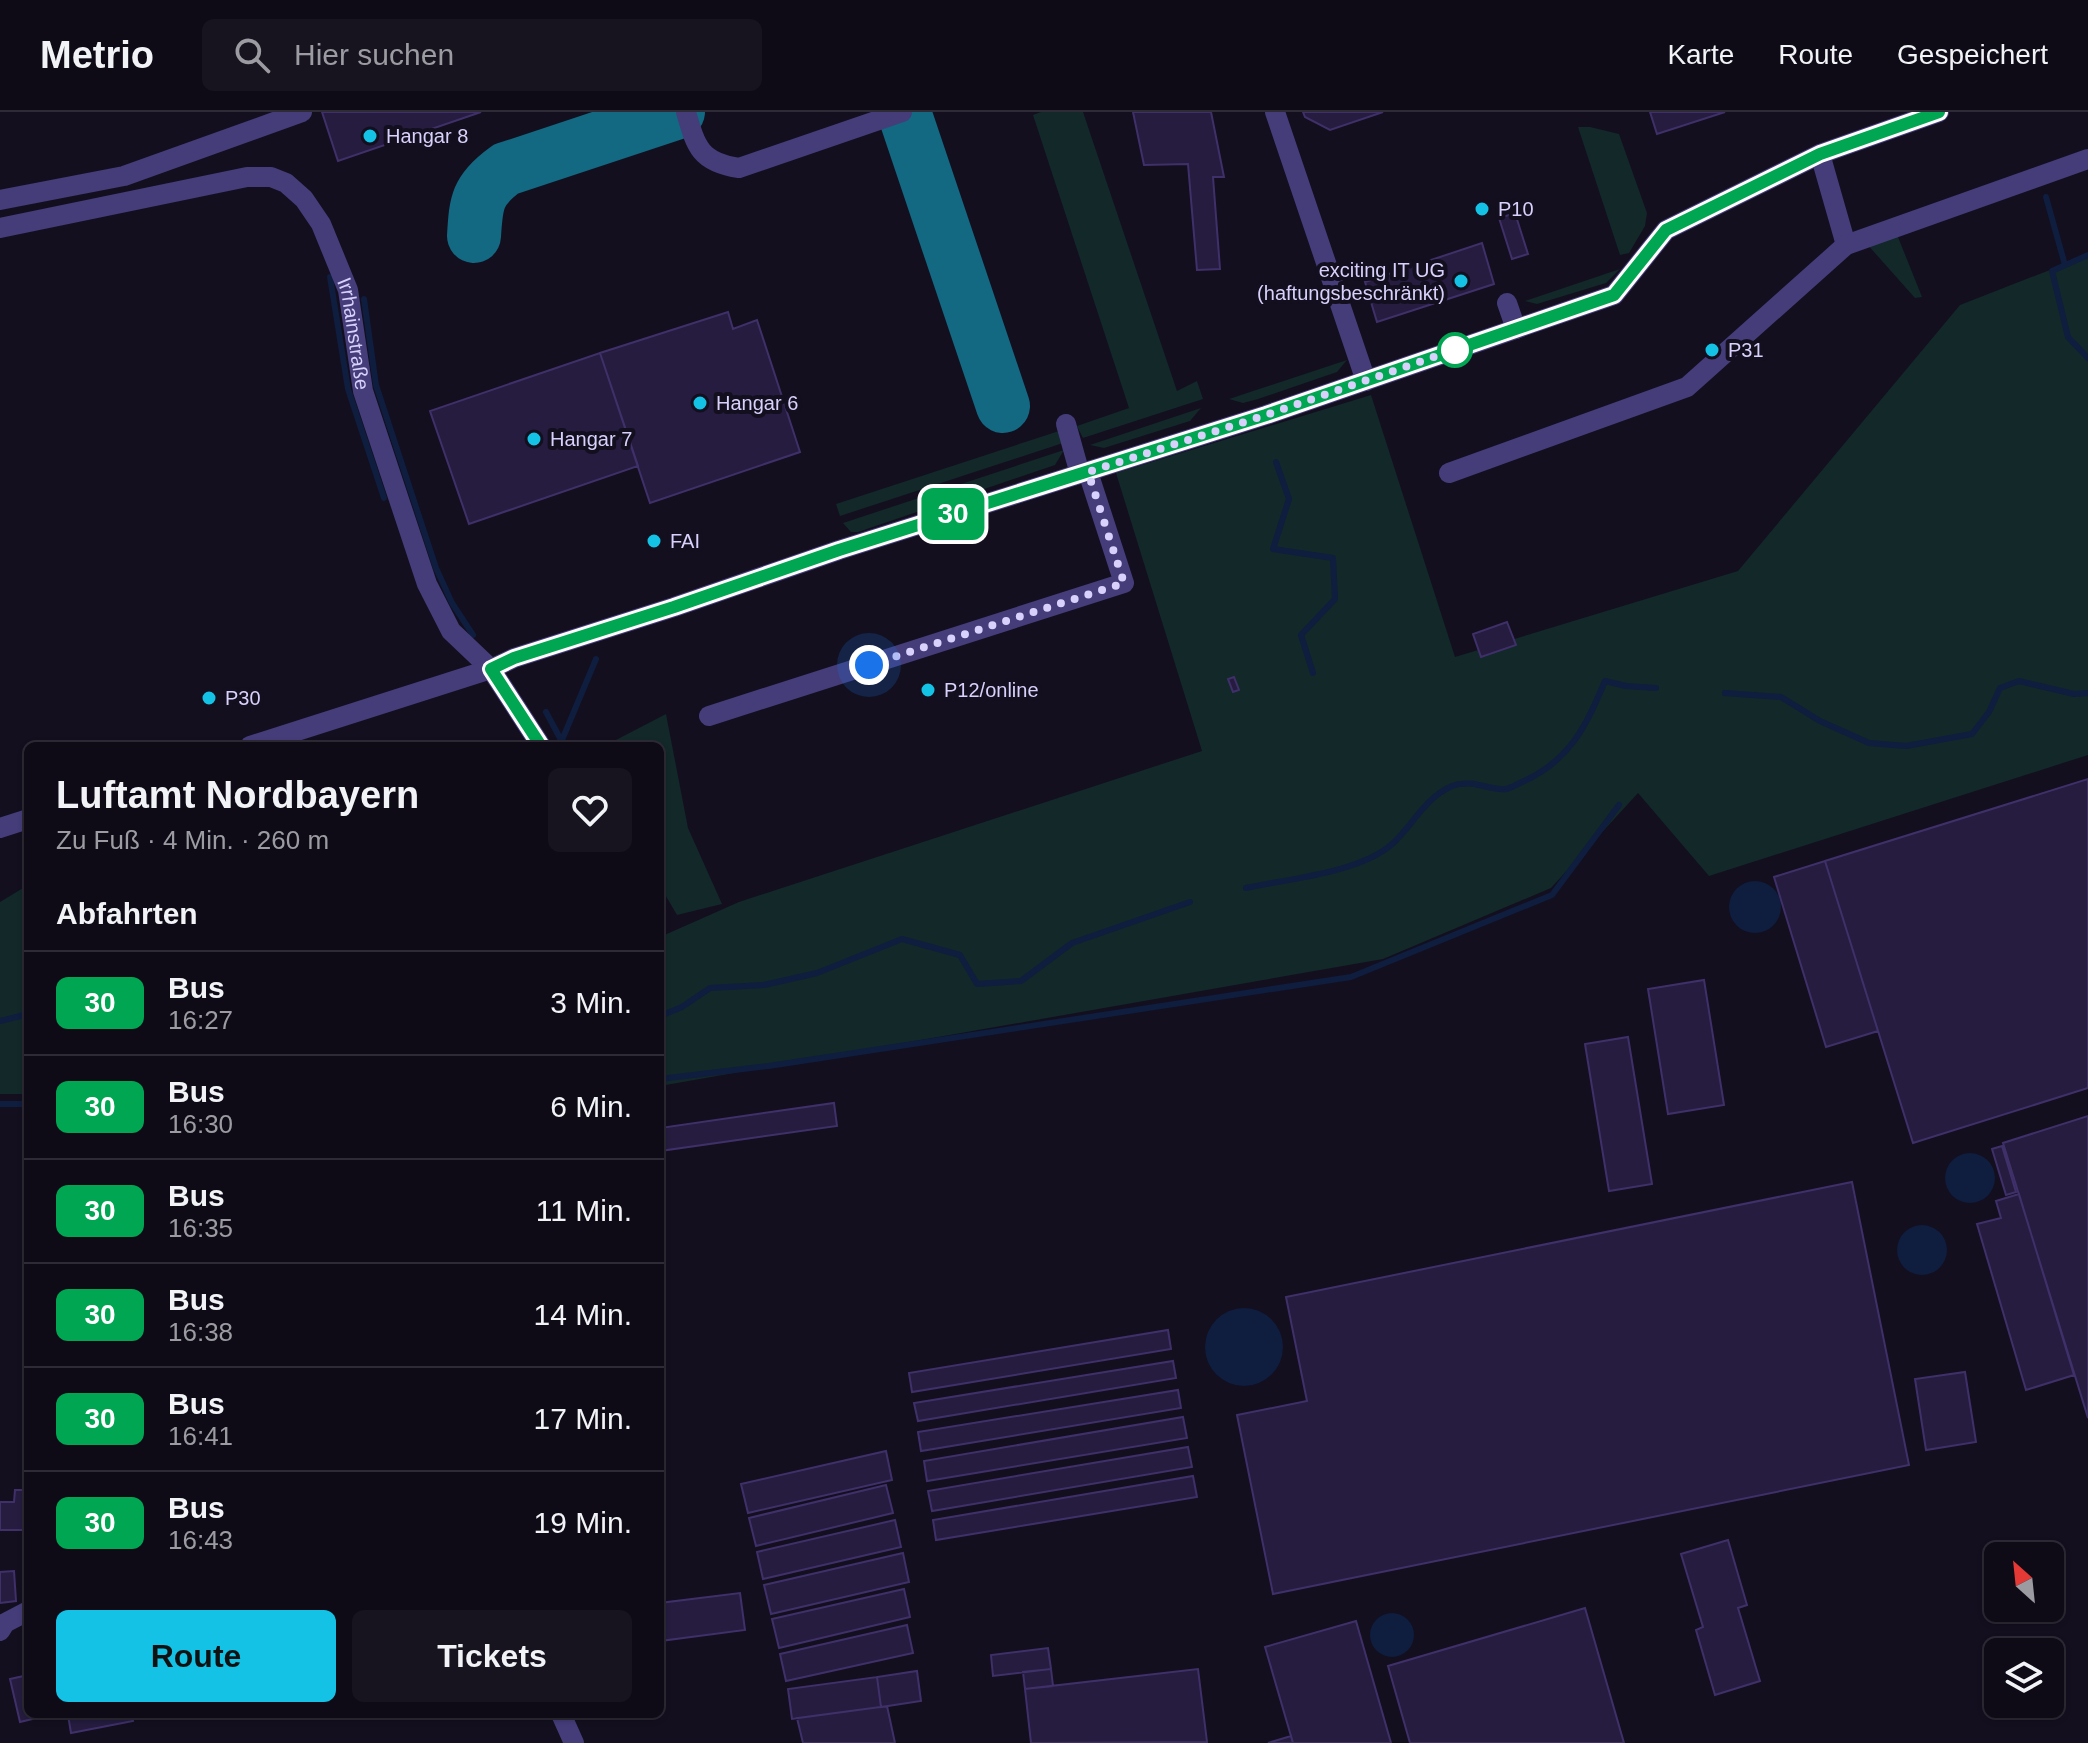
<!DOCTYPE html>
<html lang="de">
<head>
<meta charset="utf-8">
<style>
	:root { --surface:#0e0b17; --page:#171420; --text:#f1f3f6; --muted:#9b9ba1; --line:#2e2b36; --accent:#13c2e5 }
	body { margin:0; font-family:Helvetica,sans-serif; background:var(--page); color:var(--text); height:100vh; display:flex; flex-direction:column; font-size:30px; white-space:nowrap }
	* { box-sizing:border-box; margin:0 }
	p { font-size:26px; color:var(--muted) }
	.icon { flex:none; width:44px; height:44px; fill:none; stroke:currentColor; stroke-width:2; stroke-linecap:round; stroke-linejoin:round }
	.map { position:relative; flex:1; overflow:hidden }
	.details { position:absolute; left:24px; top:630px; width:640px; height:976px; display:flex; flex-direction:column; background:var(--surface); border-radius:12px; box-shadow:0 2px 6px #0004,0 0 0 2px var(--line) }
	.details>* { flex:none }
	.badge { padding:0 16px; border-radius:12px; font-size:28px; line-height:52px }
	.needle { width:52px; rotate:333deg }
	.tools { position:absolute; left:1984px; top:1430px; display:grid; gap:16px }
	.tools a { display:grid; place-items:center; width:80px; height:80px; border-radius:12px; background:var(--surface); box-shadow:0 2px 6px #0004,0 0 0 2px var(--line); font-size:40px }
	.you { position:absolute; width:40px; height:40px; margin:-20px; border:6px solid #fff; border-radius:50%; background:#1a73e8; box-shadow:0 0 0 12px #1a73e833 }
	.map>.badge { position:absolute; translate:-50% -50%; box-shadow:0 0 0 4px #fff }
	h2 { padding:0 32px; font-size:30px; line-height:72px }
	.round { display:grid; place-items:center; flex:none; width:84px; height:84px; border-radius:12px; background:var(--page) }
	.summary { display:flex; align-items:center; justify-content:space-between; height:136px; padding:0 32px }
	h1 { font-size:38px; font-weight:700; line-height:60px }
	.button { display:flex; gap:16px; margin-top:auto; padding:16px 32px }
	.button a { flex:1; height:92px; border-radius:12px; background:var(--accent); color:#111; font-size:32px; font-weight:700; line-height:92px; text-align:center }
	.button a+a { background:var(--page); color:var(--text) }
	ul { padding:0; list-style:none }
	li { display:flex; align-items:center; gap:24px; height:104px; padding:0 32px; border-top:2px solid var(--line) }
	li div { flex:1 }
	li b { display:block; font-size:30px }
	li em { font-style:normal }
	li .badge { min-width:88px; font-weight:700; text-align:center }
	header { display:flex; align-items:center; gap:48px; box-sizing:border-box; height:112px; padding:0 40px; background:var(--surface); border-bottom:2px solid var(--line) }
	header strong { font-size:38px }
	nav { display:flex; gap:44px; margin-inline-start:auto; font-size:28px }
	.search { width:560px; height:72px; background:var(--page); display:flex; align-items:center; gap:20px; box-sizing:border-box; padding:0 28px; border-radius:12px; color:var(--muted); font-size:30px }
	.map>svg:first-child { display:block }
	.green { fill:#122829 }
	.water { fill:#0f1d3e }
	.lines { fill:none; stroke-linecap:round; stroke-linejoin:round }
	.stream { stroke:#0f1d3e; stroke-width:6 }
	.taxiway { stroke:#136882; stroke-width:54 }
	.building { fill:#251c3f; stroke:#3f3069; stroke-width:2 }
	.minor { stroke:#443d7a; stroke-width:20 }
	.line-casing { stroke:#fff; stroke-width:18 }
	.line { stroke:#00a651; stroke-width:12 }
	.walk { stroke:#d8d1fb; stroke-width:8; stroke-dasharray:0 14.4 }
	.poi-dot { fill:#13c2e5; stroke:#130f1f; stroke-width:3 }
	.stop-dot { fill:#fff; stroke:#00a651; stroke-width:4 }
	.labels { text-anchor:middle; stroke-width:8; stroke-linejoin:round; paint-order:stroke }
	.poi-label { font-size:20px; fill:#d8d1fb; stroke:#130f1f; text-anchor:start }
	.street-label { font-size:20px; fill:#d8d1fb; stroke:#130f1f }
</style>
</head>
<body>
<header>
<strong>Metrio</strong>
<div class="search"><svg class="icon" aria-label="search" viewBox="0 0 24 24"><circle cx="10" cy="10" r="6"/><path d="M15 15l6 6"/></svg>Hier suchen</div>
<nav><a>Karte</a><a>Route</a><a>Gespeichert</a></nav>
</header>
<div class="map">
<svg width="2088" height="1631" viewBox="0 0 2088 1631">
	<rect width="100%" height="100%" fill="#130f1f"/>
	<path class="green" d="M 1041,0 L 1083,0 L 1177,279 L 1197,269 L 1203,287 L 1083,326 L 1077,314 L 1129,296 L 1033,3 Z
		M 1578,15 L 1590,15 L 1619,22 L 1647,101 L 1645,114 L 1629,141 L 1620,143 Z
		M 1896,120 L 1922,185 L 1915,186 L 1866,131 Z
		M 2088,143 L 2088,643 L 1709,764 L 1638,681 L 1551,776 L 1383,847 L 660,974 L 660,825 L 739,790 L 1202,639 L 1116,361 L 1371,283 L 1455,545 L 1738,459 L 1960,193 Z
		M 1620,157 L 1606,171 L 1537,192 L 1525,189 Z
		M 1347,248 L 1337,260 L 1258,287 L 1243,291 L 1229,287 Z
		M 1201,296 L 1190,309 L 1104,336 L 1090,333 Z
		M 1059,319 L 1063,331 L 840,404 L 836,392 Z
		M 1064,338 L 1055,353 L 858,420 L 851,420 L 843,411 Z
		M 666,602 L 688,716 L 722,792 L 677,803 L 660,774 L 660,634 L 612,634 L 612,630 Z
		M 28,773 L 28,982 L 0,982 L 0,790 Z"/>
	<path class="water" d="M1729 795a26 26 0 1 1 52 0a26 26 0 1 1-52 0Z
		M1945 1066a25 25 0 1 1 50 0a25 25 0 1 1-50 0Z
		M1897 1138a25 25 0 1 1 50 0a25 25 0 1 1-50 0Z
		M1205 1235a39 39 0 1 1 78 0a39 39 0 1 1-78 0Z
		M1370 1523a22 22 0 1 1 44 0a22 22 0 1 1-44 0Z"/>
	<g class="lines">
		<path class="stream" d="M 2046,85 L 2065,153
			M 2088,143 L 2052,159 L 2068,225 L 2088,246
			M 330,165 L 348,277 L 384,386
			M 364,187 L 376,273 L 436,456 L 452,491 L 473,523
			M 1276,350 L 1289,387 L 1273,437 L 1333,446 L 1335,487 L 1301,523 L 1313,561
			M 1725,581 L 1781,585 L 1820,609 L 1869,631 L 1906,634 L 1972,622 L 1989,600 L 2000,576 L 2019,569 L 2074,582 L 2088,581
			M 546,600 L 561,628
			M 563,634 L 562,628 L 596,547
			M 1246,776 C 1287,767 1358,761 1391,733 C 1412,715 1424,686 1452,674 C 1471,666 1491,679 1506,677 C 1511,676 1518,672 1522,670 C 1570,649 1586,614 1605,569 L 1626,574 L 1656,576
			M 660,904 L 682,895 L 710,876 L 764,873 L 817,861 L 902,827 L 960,843 L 977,872 L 1021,869 L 1072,831 L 1190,790
			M 0,909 L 28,902
			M 660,967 L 769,954 L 1351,865 L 1552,783 L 1619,693
			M 0,992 L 28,992"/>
		<path class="taxiway" d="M 904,0 L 1003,294
			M 474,124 C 476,90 477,78 506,57 L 678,0"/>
	</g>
	<path class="building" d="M 322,0 L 481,0 L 338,49 Z
		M 1133,0 L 1211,0 L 1224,65 L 1213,65 L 1220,157 L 1197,158 L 1188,52 L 1144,53 Z
		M 1303,0 L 1383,0 L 1330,18 L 1305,5 Z
		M 1650,0 L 1725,0 L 1657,22 Z
		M 1515,101 L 1528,142 L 1512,147 L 1499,106 Z
		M 1482,131 L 1494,172 L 1377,210 L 1365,170 Z
		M 728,200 L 733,217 L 757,208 L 800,340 L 650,391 L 600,241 Z
		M 600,241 L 638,354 L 469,412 L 430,299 Z
		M 1507,510 L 1516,533 L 1481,545 L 1473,522 Z
		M 1234,565 L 1239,578 L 1233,580 L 1228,567 Z
		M 2088,667 L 2088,976 L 1913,1031 L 1825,749 Z
		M 1825,749 L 1878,919 L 1826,935 L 1774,765 Z
		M 1704,868 L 1724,993 L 1668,1002 L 1648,877 Z
		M 1628,925 L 1652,1072 L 1609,1079 L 1585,932 Z
		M 834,991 L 837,1014 L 660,1039 L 660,1016 Z
		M 2088,1004 L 2088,1306 L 2003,1031 Z
		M 2002,1034 L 2016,1080 L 2006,1083 L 1992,1037 Z
		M 1852,1070 L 1909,1353 L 1273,1482 L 1237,1303 L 1307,1289 L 1286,1185 Z
		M 2019,1082 L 2074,1263 L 2026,1278 L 1977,1112 L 2001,1106 L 1996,1089 Z
		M 1168,1218 L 1171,1237 L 912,1280 L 909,1261 Z
		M 1173,1249 L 1176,1266 L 918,1309 L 914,1291 Z
		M 1965,1260 L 1976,1330 L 1926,1338 L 1915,1267 Z
		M 1178,1278 L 1181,1296 L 921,1339 L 918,1320 Z
		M 1183,1305 L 1187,1326 L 927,1369 L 924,1349 Z
		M 1188,1335 L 1192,1355 L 932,1399 L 928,1379 Z
		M 886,1339 L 892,1368 L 748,1401 L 741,1372 Z
		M 1193,1364 L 1197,1385 L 936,1428 L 933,1408 Z
		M 886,1373 L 893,1401 L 756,1434 L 749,1406 Z
		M 15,1378 L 28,1378 L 28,1418 L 0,1418 L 0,1390 L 14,1390 Z
		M 895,1408 L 901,1435 L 763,1467 L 757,1440 Z
		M 1728,1428 L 1747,1493 L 1738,1496 L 1760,1569 L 1715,1583 L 1696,1518 L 1703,1515 L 1681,1442 Z
		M 903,1441 L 909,1470 L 771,1502 L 764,1473 Z
		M 14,1459 L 16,1489 L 0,1491 L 0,1460 Z
		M 904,1477 L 910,1505 L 779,1536 L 772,1507 Z
		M 740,1481 L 745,1518 L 660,1529 L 660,1491 Z
		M 1585,1496 L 1624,1631 L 1410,1631 L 1388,1554 Z
		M 1356,1509 L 1391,1631 L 1293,1631 L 1265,1535 Z
		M 907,1513 L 913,1541 L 786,1569 L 780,1542 Z
		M 1048,1536 L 1051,1557 L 993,1564 L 991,1543 Z
		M 1051,1557 L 1053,1574 L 1025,1577 L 1023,1560 Z
		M 1198,1557 L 1207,1630 L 1031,1631 L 1025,1577 Z
		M 917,1559 L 921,1589 L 881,1595 L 877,1565 Z
		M 28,1563 L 28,1602 L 49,1603 L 20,1610 L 10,1567 Z
		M 877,1565 L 881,1595 L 792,1607 L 788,1577 Z
		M 887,1594 L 895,1631 L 803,1631 L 797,1606 Z
		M 132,1602 L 133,1609 L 71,1621 L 68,1603 Z
		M 1291,1624 L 1293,1631 L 1268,1631 Z"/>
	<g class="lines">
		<g class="minor">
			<path d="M 686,0 C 696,35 700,50 739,56 L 902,0"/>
			<path d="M 1275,0 L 1366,269"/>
			<path d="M 1820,42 L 1846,133"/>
			<path d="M 0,88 L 124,64 L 302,0"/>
			<path id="s1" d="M 0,116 L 247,65 L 271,65 L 286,71 L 304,87 L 321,112 L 348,178 L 363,279 L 427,472 L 451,519 L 491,557 L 541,634"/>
			<path d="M 1507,191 L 1516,217"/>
			<path d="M 1066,312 L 1080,362"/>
			<path d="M 1449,361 L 1687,275 L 1846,133 L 2088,47"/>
			<path d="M 709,604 L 1124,471 L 1088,360"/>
			<path d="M 250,634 L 491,557 L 514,546 L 674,495 L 839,438 L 1266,303 L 1614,183 L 1666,118 L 1820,42 L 1939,0"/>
			<path d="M 0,716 L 28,707"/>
			<path d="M 0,1519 L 5,1511 L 28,1499"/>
			<path d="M 561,1602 L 574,1631"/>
		</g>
	</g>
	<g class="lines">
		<defs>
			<path id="line" d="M 541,634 L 491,557 L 514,546 L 674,495 L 839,438 L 1266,303 L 1614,183 L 1666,118 L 1820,42 L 1939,0"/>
		</defs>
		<use href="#line" class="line-casing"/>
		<use href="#line" class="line"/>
		<path class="walk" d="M 869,553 L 1124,471 L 1088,360 L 1266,303 L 1460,236 L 1455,238"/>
	</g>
	<g class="poi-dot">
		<circle cx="370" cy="24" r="8"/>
		<circle cx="1482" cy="97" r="8"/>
		<circle cx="1461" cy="169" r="8"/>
		<circle cx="1712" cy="238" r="8"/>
		<circle cx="700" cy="291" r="8"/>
		<circle cx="534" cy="327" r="8"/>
		<circle cx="654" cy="429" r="8"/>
		<circle cx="928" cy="578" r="8"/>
		<circle cx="209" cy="586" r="8"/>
	</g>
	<circle class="stop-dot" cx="1455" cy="238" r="16"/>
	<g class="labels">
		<g class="poi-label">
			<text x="386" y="31">Hangar 8</text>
			<text x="1498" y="104">P10</text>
			<text x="1445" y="165" text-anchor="end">exciting IT UG<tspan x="1445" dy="23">(haftungsbeschränkt)</tspan></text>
			<text x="1728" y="245">P31</text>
			<text x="716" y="298">Hangar 6</text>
			<text x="550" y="334">Hangar 7</text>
			<text x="670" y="436">FAI</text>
			<text x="944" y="585">P12/online</text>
			<text x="225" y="593">P30</text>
		</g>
		<g class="street-label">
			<text dy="7" stroke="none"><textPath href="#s1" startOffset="462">Irrhainstraße</textPath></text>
		</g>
	</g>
</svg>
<div class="tools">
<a><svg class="needle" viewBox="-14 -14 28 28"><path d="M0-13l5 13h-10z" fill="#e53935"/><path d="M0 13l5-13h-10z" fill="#9b9ba1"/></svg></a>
<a><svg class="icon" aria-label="layers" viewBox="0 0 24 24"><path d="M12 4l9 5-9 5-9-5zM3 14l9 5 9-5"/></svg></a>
</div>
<div class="you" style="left:869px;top:553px"></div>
<b class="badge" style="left:953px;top:402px;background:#00a651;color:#fff">30</b>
<section class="details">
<div class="summary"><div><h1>Luftamt Nordbayern</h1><p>Zu Fuß · 4 Min. · 260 m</p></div><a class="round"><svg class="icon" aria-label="heart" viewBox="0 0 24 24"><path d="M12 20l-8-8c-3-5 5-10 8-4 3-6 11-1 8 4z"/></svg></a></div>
<h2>Abfahrten</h2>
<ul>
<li><span class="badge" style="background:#00a651;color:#fff">30</span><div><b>Bus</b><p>16:27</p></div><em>3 Min.</em></li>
<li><span class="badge" style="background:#00a651;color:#fff">30</span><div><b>Bus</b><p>16:30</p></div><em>6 Min.</em></li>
<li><span class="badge" style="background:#00a651;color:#fff">30</span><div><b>Bus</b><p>16:35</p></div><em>11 Min.</em></li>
<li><span class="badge" style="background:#00a651;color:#fff">30</span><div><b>Bus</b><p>16:38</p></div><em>14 Min.</em></li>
<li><span class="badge" style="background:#00a651;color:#fff">30</span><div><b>Bus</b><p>16:41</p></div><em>17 Min.</em></li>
<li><span class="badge" style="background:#00a651;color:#fff">30</span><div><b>Bus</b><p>16:43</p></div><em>19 Min.</em></li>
</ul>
<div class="button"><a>Route</a><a>Tickets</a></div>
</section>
</div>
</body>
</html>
